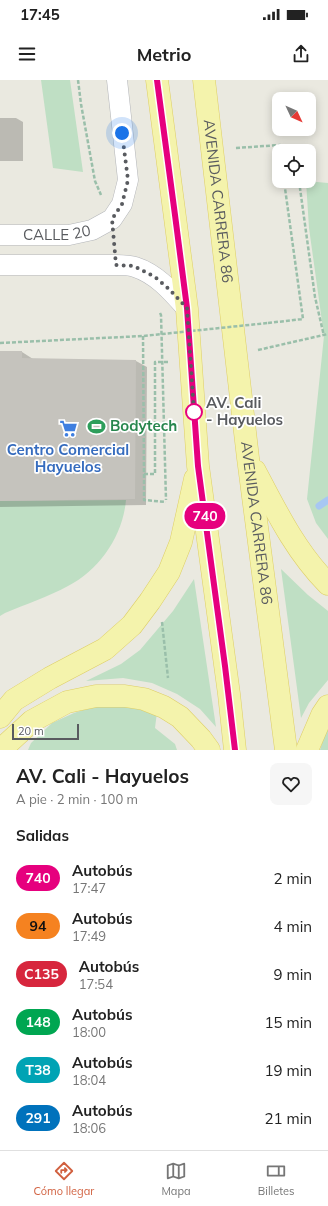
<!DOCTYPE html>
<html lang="es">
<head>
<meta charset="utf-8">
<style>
	:root { --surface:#fff; --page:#f6f6f6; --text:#222; --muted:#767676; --line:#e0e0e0; --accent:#d1603f }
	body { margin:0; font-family:Mulish,sans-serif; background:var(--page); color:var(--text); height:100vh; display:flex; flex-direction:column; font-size:15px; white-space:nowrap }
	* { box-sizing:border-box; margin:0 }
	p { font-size:13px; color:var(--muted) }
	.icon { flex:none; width:22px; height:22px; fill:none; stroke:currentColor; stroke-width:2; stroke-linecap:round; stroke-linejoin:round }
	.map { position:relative; height:670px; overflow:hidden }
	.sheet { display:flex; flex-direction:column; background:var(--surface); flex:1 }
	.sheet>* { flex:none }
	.badge { padding:0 8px; border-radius:13px; font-size:14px; line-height:26px }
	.needle { width:26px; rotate:134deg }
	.tools { position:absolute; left:272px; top:12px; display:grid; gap:8px }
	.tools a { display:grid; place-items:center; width:44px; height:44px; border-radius:8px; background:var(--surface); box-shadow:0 2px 10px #0003; font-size:20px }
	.scale { position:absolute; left:12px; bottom:10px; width:67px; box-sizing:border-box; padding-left:4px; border:2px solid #595b5f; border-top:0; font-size:11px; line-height:14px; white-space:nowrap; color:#595b5f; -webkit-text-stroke:3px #fff; paint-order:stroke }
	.you { position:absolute; width:20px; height:20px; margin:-10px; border:3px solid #fff; border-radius:50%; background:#1a73e8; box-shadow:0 0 0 6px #1a73e833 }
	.map>.badge { position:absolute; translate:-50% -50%; box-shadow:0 0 0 2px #fff }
	h2 { padding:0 16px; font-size:15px; line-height:36px }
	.round { display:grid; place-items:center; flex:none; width:42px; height:42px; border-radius:8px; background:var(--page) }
	.headline { display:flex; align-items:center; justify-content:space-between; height:68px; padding:0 16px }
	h1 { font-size:19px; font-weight:700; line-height:30px }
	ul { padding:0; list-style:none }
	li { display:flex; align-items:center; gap:12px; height:48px; padding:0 16px }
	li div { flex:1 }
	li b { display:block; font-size:15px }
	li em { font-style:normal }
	li .badge { min-width:44px; font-weight:700; text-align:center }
	.status { display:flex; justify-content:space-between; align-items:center; height:28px; padding:0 20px; background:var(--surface); direction:ltr }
	.status svg { height:11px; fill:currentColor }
	header { display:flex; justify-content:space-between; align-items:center; height:52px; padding:0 16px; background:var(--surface); font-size:18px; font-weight:700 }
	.tabs { display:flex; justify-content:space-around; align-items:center; height:56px; border-top:1px solid var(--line); background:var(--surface); font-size:11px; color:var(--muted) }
	.tabs a { display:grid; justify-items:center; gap:2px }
	.tabs .current { color:var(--accent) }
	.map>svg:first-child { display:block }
	.green { fill:#bfdfc4 }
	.shadow { fill:#0003 }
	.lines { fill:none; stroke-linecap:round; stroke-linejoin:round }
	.stream { stroke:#a7c7f3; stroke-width:7 }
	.building { fill:#c5c3bd }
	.minor-casing { stroke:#b3b5b9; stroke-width:21 }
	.primary-casing { stroke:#dece65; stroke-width:23 }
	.path { stroke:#9abfaa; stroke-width:2.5; stroke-dasharray:4 2; stroke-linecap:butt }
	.minor { stroke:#fff; stroke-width:20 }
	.primary { stroke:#f4f3ac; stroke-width:22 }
	.path-bridge { stroke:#9abfaa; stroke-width:2.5; stroke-dasharray:4 2; stroke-linecap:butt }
	.line-casing { stroke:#fff; stroke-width:9 }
	.line { stroke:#e6007e; stroke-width:6 }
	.walk { stroke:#595b5f; stroke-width:4; stroke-dasharray:0 7.2 }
	.stop-dot { fill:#fff; stroke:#e6007e; stroke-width:2 }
	.labels { text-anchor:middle; stroke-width:3.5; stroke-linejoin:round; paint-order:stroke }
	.street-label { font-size:15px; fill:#595b5f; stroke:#fff }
	.stop-label { font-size:15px; font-weight:bold; fill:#595b5f; stroke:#fff; text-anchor:start }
	.leisure-label { font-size:15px; font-weight:bold; fill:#27864d; stroke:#fff; text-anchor:start }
	.shop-label { font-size:15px; font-weight:bold; fill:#366cbe; stroke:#fff }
</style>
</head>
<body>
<div class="status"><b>17:45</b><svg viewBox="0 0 49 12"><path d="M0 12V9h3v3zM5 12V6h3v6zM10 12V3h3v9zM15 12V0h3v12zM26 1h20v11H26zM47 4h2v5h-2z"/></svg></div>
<header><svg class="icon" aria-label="menu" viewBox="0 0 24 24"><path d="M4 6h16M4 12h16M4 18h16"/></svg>Metrio<svg class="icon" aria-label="share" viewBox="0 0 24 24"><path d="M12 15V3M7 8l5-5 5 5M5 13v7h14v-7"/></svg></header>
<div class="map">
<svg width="328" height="670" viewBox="0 0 328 670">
	<rect width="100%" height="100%" fill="#eae9e0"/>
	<path class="green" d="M 41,0 L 70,0 L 83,92 L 53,88 Z
		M 306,101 L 328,103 L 328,459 L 316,443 L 307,419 L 324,256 L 309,148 Z
		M 126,420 C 123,455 100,490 68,506 C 48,517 26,524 5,533 L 0,536 L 0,421 Z
		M 281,489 L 308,515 L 328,531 L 328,600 L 309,623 L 301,638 Z
		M 194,499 L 216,647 L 200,629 L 177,614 L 152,603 L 123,598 L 86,601 L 121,584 L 140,570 L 173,531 Z
		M 130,623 L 157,632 L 155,648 L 175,664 L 177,670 L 28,670 L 31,663 L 52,643 L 74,633 L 101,624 Z
		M 328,647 L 328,670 L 320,670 L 326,649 Z"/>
	<path class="shadow" d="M 0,38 L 16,38 L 23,42 L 23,81 L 0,81 Z
		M 0,272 L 22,272 L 33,279 L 136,281 L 147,287 L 146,425 L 0,427 Z"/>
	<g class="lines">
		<path class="stream" d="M 319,426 L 328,420"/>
	</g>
	<path class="building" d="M 0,271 L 22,271 L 22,278 L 136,280 L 135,419 L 0,421 Z"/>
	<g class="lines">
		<defs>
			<g id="minor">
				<path id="s1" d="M 0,155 L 69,155 L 92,150 L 112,139 L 122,124 L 128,100 L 117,0"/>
				<path d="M 0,185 L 116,185 C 122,185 129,185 135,187 C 157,194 172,212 187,229"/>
			</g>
			<g id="primary">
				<path d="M 157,0 L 187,229 L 198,386 L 229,614 L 235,670"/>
				<path id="s2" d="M 204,0 L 248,378 L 286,670"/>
				<path d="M 255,391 C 276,431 296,472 328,504"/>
				<path d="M 0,637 L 14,620 L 50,598 L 105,569 L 132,545 L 150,521 L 169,492 L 181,462 L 195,399"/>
				<path d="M 4,670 L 7,664 L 32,641 L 67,622 L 96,616 L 125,616 L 144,619 L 164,627 L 180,637 L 201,659 L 209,670"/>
				<path d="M 307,670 L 322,635 L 328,626"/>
			</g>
		</defs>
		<use href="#minor" class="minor-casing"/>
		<use href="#primary" class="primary-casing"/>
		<path class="path" d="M 78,0 L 81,24 L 95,101 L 101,115
			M 236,68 L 280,65 L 281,71
			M 299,101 L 315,217 L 324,256
			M 160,233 L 161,235 L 166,420
			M 268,243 L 303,239 L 284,101
			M 143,256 L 144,394 L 155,394 L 155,282 L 170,282
			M 258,270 L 328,254
			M 144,394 L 144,420 L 166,422
			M 162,542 L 168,598"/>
		<use href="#minor" class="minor"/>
		<use href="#primary" class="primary"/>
		<path class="path-bridge" d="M 0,263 L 143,256 L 268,243"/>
	</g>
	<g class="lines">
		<defs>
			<path id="line" d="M 157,0 L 175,135 L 187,228 L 198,386 L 225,586 L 235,670"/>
		</defs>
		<use href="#line" class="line-casing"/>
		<use href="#line" class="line"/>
		<path class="walk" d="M 122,53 L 128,100 L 122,124 L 112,139 L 116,185 L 134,186 L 155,197 L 169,209 L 187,228 L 194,332"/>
	</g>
	<defs>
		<symbol id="stadium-bare" viewBox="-9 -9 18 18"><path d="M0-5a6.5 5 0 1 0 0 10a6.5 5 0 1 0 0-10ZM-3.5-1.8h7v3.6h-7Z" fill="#2e9e5b" stroke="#fff" stroke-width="2.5" paint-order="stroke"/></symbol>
		<symbol id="supermarket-bare" viewBox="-9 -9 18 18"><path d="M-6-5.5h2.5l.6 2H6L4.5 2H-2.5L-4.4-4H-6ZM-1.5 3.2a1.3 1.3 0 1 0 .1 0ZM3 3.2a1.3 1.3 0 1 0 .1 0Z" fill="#3f7fe0" stroke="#fff" stroke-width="2.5" paint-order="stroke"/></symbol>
	</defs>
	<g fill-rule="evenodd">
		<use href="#stadium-bare" x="84" y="334" width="25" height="25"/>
		<use href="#supermarket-bare" x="56" y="336" width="25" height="25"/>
	</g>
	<circle class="stop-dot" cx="194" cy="332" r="8"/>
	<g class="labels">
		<g class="street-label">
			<text dy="5" stroke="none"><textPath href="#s2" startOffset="122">AVENIDA CARRERA 86</textPath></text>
			<text dy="5" stroke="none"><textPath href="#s1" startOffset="57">CALLE 20</textPath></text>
			<text dy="5" stroke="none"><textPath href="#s2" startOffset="446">AVENIDA CARRERA 86</textPath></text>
		</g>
		<g class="stop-label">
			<text x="206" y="328">AV. Cali<tspan x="206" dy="17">- Hayuelos</tspan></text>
		</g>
		<g class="leisure-label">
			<text x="110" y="351">Bodytech</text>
		</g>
		<g class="shop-label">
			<text x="68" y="375">Centro Comercial<tspan x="68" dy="17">Hayuelos</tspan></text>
		</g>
	</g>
</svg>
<div class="tools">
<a><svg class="needle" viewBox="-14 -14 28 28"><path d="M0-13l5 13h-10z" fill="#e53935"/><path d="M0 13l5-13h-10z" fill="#767676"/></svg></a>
<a><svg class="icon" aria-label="locate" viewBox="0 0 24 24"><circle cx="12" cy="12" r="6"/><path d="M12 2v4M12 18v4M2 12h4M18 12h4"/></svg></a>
</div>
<div class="scale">20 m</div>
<div class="you" style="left:122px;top:53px"></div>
<b class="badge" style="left:205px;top:436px;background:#e6007e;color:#fff">740</b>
</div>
<section class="sheet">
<div class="headline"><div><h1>AV. Cali - Hayuelos</h1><p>A pie · 2 min · 100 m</p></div><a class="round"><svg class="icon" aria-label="heart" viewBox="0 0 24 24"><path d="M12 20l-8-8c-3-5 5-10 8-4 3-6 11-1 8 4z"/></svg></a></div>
<h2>Salidas</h2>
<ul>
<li><span class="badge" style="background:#e6007e;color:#fff">740</span><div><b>Autobús</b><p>17:47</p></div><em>2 min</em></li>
<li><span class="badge" style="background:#f58220;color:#111">94</span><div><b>Autobús</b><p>17:49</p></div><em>4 min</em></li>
<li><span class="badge" style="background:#d7263d;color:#fff">C135</span><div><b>Autobús</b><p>17:54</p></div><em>9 min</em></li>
<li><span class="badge" style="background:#00a651;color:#fff">148</span><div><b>Autobús</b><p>18:00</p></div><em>15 min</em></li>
<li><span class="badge" style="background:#00a3b4;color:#fff">T38</span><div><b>Autobús</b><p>18:04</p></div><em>19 min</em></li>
<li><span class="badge" style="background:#0072bc;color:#fff">291</span><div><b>Autobús</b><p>18:06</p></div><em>21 min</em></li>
</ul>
</section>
<nav class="tabs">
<a class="current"><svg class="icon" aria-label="directions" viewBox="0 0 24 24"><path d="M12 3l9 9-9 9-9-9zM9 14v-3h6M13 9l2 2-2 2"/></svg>Cómo llegar</a>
<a><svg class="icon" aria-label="map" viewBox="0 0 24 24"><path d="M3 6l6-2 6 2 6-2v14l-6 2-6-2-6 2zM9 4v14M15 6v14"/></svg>Mapa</a>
<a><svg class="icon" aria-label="tickets" viewBox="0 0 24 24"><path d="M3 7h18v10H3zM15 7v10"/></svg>Billetes</a>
</nav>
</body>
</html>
